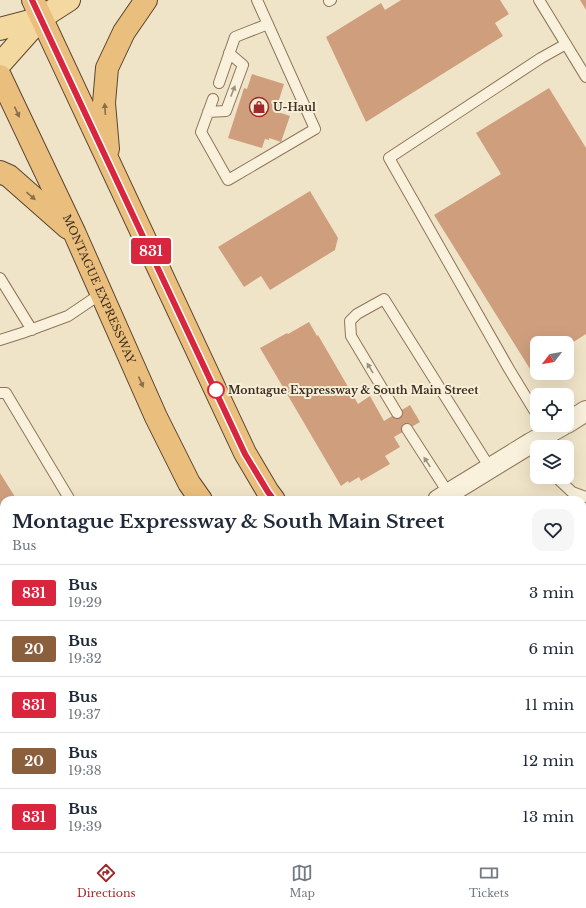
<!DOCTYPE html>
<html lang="en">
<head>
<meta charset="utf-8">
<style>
	:root { --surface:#fff; --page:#f6f6f7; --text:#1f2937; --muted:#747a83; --line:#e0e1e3; --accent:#9e2a2b }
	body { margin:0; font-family:"Libre Baskerville",serif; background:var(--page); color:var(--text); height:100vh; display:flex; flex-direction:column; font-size:15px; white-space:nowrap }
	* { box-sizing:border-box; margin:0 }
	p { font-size:13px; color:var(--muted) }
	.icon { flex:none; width:22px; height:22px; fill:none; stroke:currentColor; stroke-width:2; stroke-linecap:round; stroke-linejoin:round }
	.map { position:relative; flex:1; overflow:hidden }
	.details { position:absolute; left:0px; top:496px; width:586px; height:356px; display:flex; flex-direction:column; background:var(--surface); border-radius:12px 12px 0 0; box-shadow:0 4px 16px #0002 }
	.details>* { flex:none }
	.badge { padding:0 8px; border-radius:3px; font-size:14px; line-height:26px }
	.needle { width:26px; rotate:239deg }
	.fabs { position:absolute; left:530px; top:336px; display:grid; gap:8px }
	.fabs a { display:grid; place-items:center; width:44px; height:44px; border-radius:8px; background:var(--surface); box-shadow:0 4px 16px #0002; font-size:20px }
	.map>.badge { position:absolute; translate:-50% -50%; box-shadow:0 0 0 2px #fff }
	.round { display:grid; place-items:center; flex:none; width:42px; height:42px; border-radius:12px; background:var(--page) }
	.summary { display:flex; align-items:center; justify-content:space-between; height:68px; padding:0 12px }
	h1 { font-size:19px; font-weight:700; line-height:30px }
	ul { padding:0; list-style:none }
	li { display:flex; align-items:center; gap:12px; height:56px; padding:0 12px; border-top:1px solid var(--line) }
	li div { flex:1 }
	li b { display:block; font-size:15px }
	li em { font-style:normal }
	li .badge { min-width:44px; font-weight:700; text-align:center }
	.menu { display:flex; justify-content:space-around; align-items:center; height:56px; border-top:1px solid var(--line); background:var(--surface); font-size:11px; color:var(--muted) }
	.menu a { display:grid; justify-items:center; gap:2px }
	.menu .selected { color:var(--accent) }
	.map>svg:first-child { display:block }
	.green { fill:#c9cf9b }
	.building { fill:#cf9f7d }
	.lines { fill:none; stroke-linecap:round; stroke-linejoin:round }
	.service-casing { stroke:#8d765c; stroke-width:12 }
	.minor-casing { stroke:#8d765c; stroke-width:22 }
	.primary-casing { stroke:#5b4430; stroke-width:24 }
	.trunk-casing { stroke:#5b4430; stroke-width:24 }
	.motorway-casing { stroke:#5b4430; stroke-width:24 }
	.service { stroke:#faf1dc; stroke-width:10 }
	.minor { stroke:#faf1dc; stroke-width:20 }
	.primary { stroke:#f3d9a0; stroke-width:22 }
	.trunk { stroke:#eabe7c; stroke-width:22 }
	.motorway { stroke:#e0a458; stroke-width:22 }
	.oneway { fill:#9c907e }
	.oneway2 { fill:#8b6f49 }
	.line-casing { stroke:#fff; stroke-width:9 }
	.line { stroke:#d7263d; stroke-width:6 }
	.stop-dot { fill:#fff; stroke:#d7263d; stroke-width:2 }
	.labels { text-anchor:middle; stroke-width:4; stroke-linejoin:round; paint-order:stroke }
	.poi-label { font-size:11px; font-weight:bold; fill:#3d2e20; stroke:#f7eed8; text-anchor:start }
	.street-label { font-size:11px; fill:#3d2e20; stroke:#f7eed8 }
	.stop-label { font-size:11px; font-weight:bold; fill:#3d2e20; stroke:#f7eed8; text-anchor:start }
</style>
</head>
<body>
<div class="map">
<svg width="586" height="852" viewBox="0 0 586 852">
	<rect width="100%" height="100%" fill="#f0e4c8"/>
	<path class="green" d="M 4,807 L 4,824 L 0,823 L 0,809 Z"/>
	<path class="building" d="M 401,0 L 500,0 L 509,14 L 495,23 L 503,36 L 366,122 L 326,37 L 381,3 L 385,10 Z
		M 580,0 L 586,0 L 586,10 Z
		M 252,74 L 284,84 L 279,100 L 282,101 L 278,112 L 290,116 L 281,142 L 269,138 L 269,140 L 265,139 L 262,148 L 228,138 L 244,88 L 247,89 Z
		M 549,88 L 586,148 L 586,334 L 567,346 L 567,343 L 537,343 L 537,364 L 530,369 L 434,215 L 501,174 L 476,133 Z
		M 310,191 L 338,238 L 335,250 L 270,290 L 261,276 L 244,287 L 218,247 Z
		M 309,322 L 317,336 L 318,335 L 358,404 L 370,396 L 384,421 L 410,405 L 420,422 L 394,437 L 400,447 L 385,456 L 390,464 L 361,481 L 359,477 L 349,483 L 348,481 L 341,486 L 260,348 L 287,333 L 288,334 Z
		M 0,473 L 17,500 L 4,500 L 4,650 L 0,643 Z
		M 582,590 L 586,593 L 586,596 L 582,602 Z
		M 586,607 L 586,627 L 582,624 L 582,612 Z
		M 0,834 L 4,835 L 4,848 L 50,848 L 63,852 L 0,852 Z"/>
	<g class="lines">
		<defs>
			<path id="service" d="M 539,0 L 586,77
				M 329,1 L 331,0
				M 219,83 L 235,37 L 268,24
				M 213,99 L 201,132 L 228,180 L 315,129 L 257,0
				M 208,112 L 226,111 L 243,65 L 229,53
				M 0,278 L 32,330
				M 0,340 L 22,333 L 68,316 L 102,293
				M 0,393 L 6,393 L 70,500
				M 397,413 L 351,336 L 350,321 L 357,314 L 384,299 L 490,468
				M 537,415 L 509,369 L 389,158 L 541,58 L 566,44
				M 407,429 L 449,494
				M 556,477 L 572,492 L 586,497
				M 0,700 L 4,706
				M 0,721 L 4,719"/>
			<path id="minor" d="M 567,423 L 586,411
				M 438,500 L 531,443 L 563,425
				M 119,852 L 120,848"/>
			<path id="primary" d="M 0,29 L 41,18
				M 0,64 L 41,18 L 69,0"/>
			<g id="trunk">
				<path d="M 33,0 L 245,453 L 268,492 L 274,500"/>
				<path id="s1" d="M 0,76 L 75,234 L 156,417 L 189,483 L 201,500"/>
				<path d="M 108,149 L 104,103 L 107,68 L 124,32 L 146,0"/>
				<path d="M 0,172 L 9,176 L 68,228"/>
				<path d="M 582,778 L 586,780"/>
			</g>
			<path id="motorway" d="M 569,849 L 575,852"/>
		</defs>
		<use href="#service" class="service-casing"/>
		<use href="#minor" class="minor-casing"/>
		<use href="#primary" class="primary-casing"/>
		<use href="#trunk" class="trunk-casing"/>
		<use href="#motorway" class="motorway-casing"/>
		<use href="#service" class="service"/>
		<use href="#minor" class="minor"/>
		<use href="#primary" class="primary"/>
		<use href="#trunk" class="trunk"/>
		<use href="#motorway" class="motorway"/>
	</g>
	<defs><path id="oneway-solid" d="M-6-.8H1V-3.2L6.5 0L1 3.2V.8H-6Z"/></defs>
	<g class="oneway">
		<use href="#oneway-solid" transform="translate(233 91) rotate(-69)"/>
		<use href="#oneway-solid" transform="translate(370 368) rotate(-121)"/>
		<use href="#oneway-solid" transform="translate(427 462) rotate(-123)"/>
	</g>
	<g class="oneway2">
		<use href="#oneway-solid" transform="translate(105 109) rotate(-94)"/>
		<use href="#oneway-solid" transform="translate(17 112) rotate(65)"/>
		<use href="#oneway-solid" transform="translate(31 196) rotate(41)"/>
		<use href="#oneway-solid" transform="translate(141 382) rotate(66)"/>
	</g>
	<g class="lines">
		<defs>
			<path id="line" d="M 32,0 L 245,454 L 268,492 L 274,500"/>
		</defs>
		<use href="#line" class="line-casing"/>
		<use href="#line" class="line"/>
	</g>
	<defs>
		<symbol id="shop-ring" viewBox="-11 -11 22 22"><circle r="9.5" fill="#f7eed8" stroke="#9e2a2b" stroke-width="1.5"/><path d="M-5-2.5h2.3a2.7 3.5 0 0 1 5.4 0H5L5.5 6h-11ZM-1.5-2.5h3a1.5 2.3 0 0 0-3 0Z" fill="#9e2a2b"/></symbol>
	</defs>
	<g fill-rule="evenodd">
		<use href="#shop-ring" x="248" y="96" width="22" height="22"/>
	</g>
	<circle class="stop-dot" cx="216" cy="390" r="8"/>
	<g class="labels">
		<g class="poi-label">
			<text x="273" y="111">U-Haul</text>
		</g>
		<g class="street-label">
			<text dy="4" stroke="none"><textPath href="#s1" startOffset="235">MONTAGUE EXPRESSWAY</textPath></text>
		</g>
		<g class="stop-label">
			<text x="228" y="394">Montague Expressway &amp; South Main Street</text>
		</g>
	</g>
</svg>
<div class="fabs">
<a><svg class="needle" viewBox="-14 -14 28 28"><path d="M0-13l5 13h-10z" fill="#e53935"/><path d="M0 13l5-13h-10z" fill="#747a83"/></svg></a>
<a><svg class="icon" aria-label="locate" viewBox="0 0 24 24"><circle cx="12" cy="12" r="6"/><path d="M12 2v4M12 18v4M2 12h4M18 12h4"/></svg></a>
<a><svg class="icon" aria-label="layers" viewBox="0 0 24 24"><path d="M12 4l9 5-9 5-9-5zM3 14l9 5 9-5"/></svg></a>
</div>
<b class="badge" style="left:151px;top:251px;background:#d7263d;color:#fff">831</b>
<section class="details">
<div class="summary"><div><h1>Montague Expressway &amp; South Main Street</h1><p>Bus</p></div><a class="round"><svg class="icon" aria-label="heart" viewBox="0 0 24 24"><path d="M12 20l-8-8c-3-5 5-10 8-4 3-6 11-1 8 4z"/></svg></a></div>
<ul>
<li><span class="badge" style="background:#d7263d;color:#fff">831</span><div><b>Bus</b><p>19:29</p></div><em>3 min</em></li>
<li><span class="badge" style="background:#8b5e3c;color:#fff">20</span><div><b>Bus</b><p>19:32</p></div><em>6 min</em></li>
<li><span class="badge" style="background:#d7263d;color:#fff">831</span><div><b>Bus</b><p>19:37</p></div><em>11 min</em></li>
<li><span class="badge" style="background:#8b5e3c;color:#fff">20</span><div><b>Bus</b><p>19:38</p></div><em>12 min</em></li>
<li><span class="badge" style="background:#d7263d;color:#fff">831</span><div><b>Bus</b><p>19:39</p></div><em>13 min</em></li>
</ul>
</section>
</div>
<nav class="menu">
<a class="selected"><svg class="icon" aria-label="directions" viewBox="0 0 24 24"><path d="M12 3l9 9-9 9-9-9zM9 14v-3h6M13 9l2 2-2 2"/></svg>Directions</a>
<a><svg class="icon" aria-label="map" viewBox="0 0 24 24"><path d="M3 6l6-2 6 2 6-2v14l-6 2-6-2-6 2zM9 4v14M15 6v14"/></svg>Map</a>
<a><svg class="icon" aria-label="tickets" viewBox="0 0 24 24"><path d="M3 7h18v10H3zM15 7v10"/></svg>Tickets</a>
</nav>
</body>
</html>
